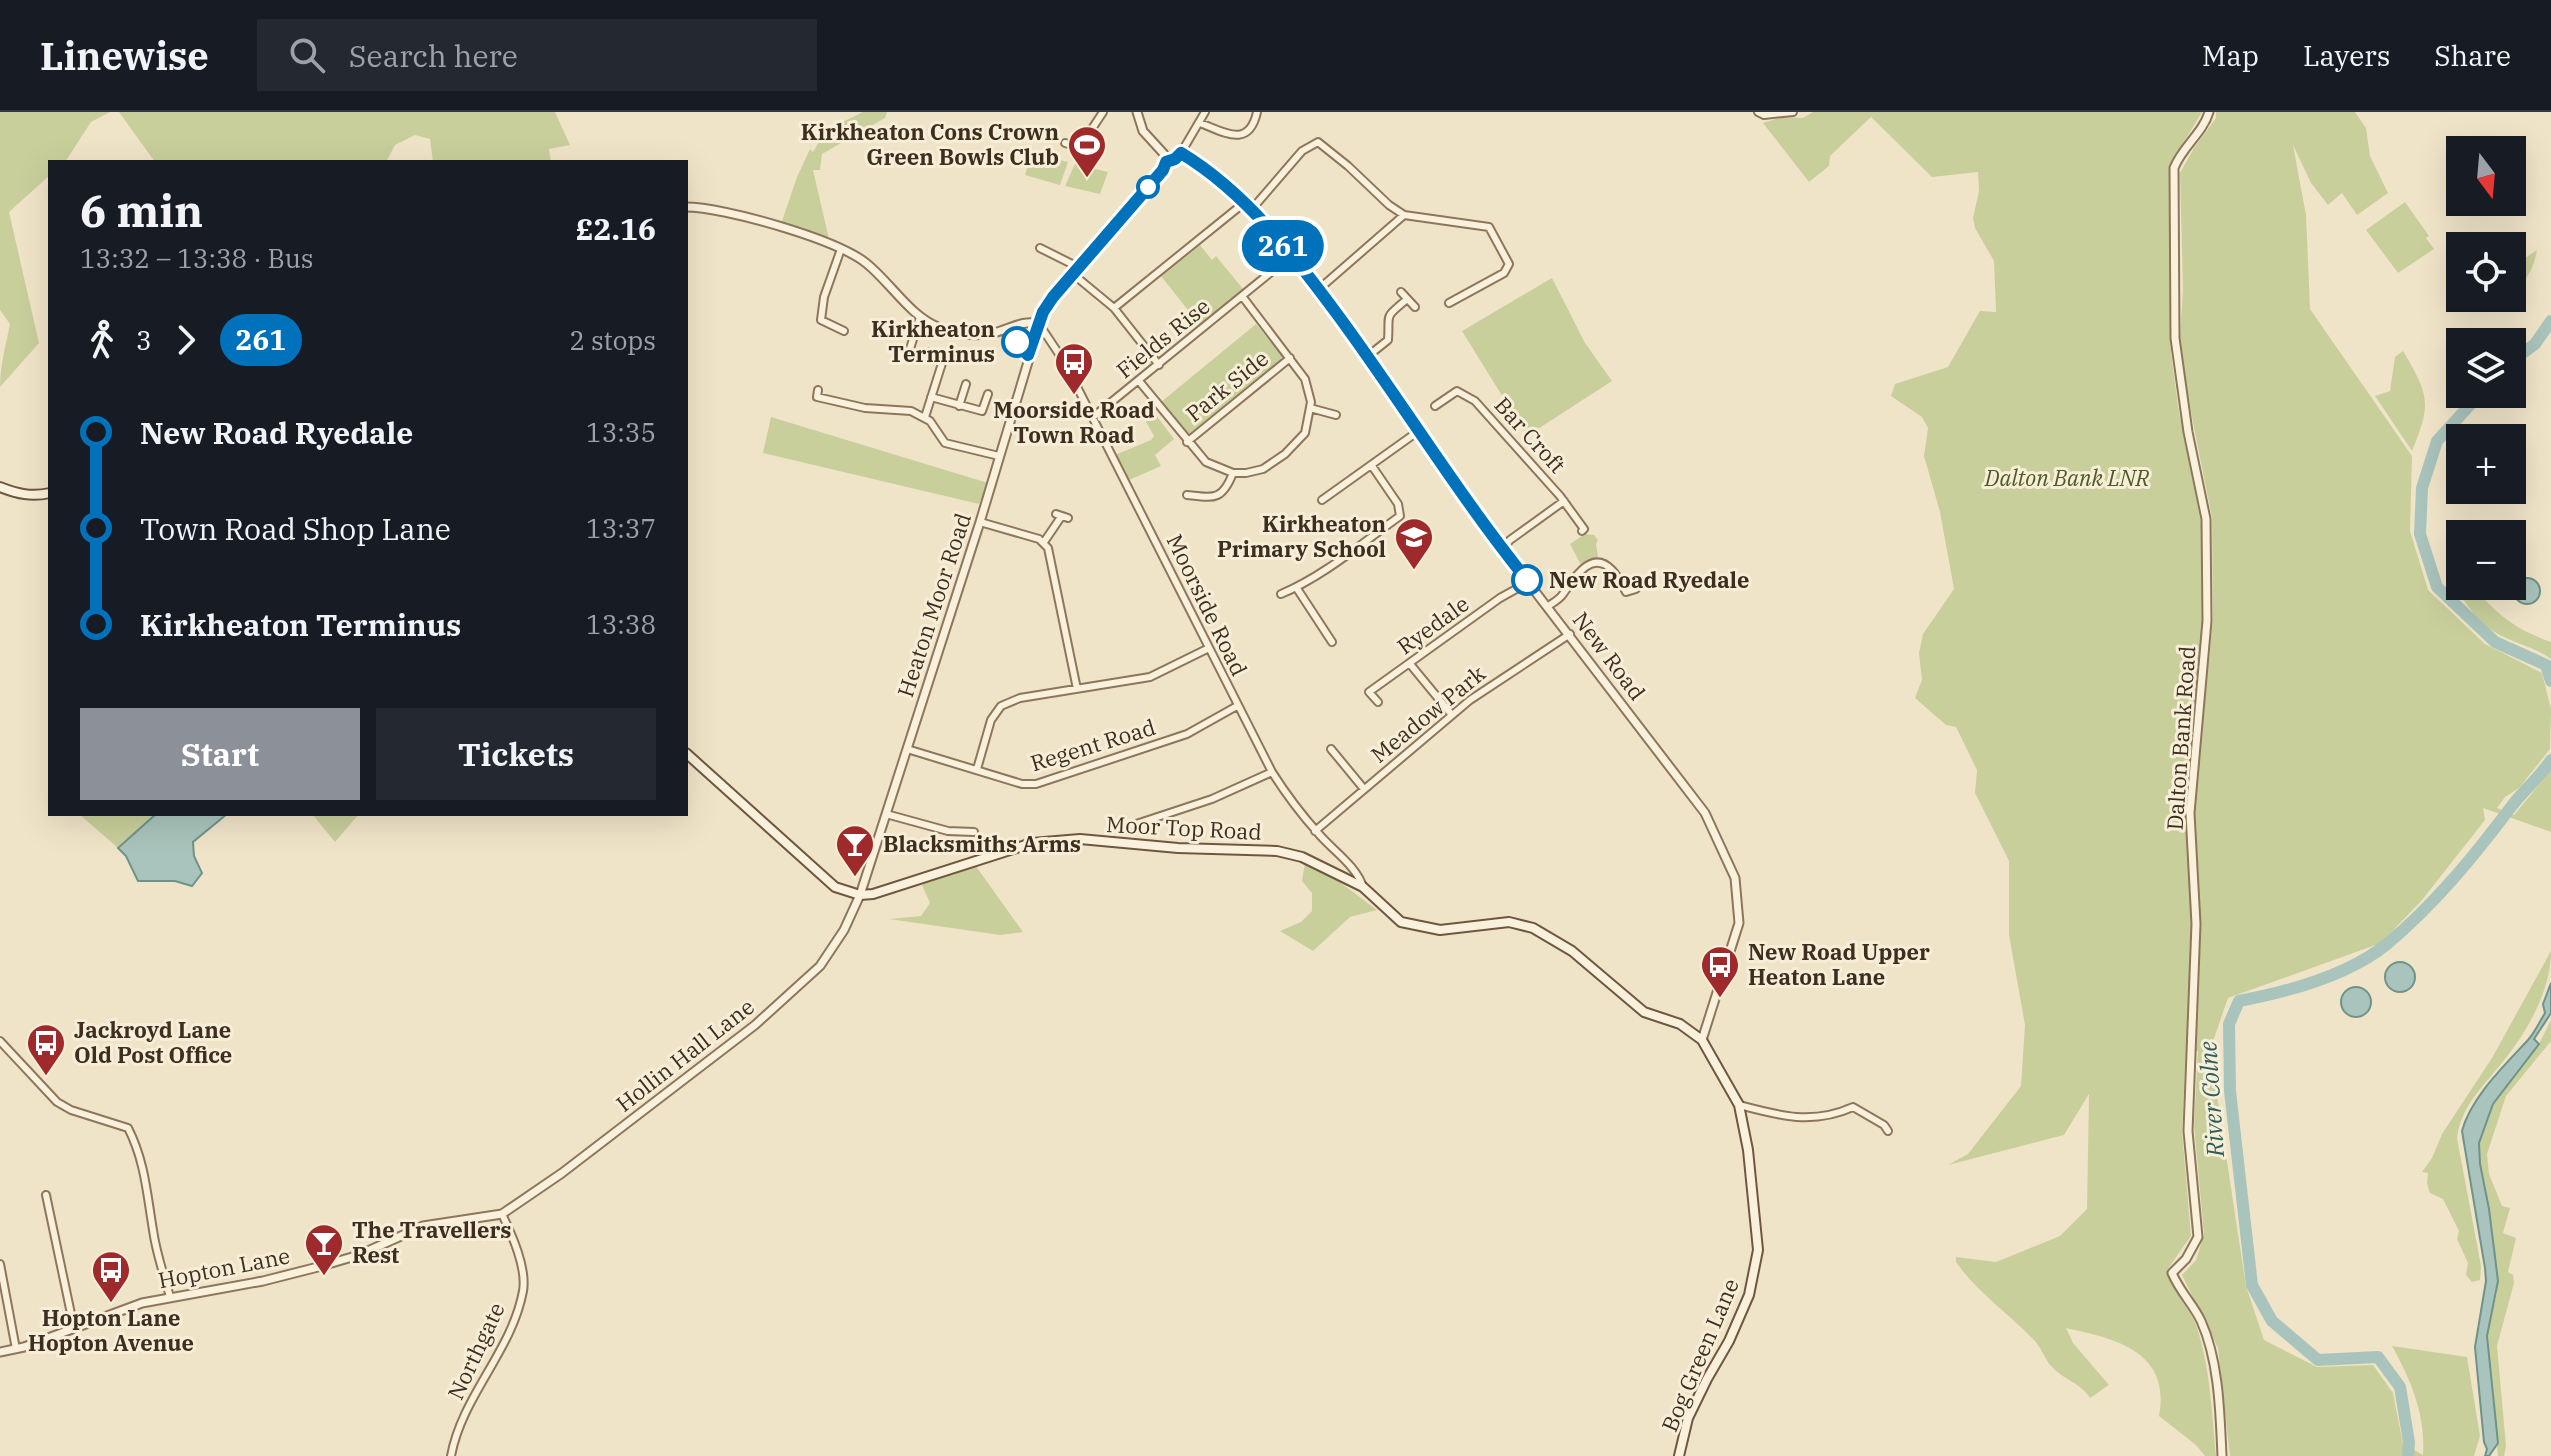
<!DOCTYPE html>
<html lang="en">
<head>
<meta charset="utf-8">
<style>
	:root { --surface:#171b24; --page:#242831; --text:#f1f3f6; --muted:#9ea1a6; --line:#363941; --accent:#8c9099 }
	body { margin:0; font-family:"IBM Plex Serif",serif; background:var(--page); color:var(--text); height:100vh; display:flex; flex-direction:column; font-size:30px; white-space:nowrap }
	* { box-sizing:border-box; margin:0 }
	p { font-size:26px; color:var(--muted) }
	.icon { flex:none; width:44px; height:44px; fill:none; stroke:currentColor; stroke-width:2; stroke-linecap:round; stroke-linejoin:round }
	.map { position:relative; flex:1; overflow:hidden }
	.sheet { position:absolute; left:48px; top:48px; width:640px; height:656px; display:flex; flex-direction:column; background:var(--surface); border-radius:0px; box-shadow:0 8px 32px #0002 }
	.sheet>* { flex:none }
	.badge { padding:0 16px; border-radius:26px; font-size:28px; line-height:52px }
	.needle { width:52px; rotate:164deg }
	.buttons { position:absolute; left:2446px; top:24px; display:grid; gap:16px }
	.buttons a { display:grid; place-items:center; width:80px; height:80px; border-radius:0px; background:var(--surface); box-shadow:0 8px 32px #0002; font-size:40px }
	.map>.badge { position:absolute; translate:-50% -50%; box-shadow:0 0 0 4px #fff }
	.legs { display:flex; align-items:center; gap:12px; height:88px; padding:0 32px; font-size:26px }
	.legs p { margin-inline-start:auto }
	.summary { display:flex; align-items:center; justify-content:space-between; height:136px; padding:0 32px }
	h1 { font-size:44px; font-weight:800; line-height:60px }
	.cta { display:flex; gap:16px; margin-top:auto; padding:16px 32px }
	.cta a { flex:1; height:92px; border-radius:0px; background:var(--accent); color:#fff; font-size:32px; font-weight:800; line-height:92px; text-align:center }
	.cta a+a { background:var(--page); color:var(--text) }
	ul { padding:0 32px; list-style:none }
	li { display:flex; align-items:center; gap:28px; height:96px; font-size:30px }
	li i { display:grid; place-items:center; width:12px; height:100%; margin:0 10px; background:currentColor }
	li i::after { content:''; width:20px; height:20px; margin:-10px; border:6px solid; border-radius:50%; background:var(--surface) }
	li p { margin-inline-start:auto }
	li:first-child i { background:linear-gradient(#0000 50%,currentColor 0) }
	li:last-child i { background:linear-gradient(currentColor 50%,#0000 0) }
	header { display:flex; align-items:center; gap:48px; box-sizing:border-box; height:112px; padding:0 40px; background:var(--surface); border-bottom:2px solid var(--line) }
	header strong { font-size:38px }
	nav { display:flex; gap:44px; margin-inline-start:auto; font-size:28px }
	.search { width:560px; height:72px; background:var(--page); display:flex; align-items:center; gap:20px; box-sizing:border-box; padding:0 28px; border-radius:0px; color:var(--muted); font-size:30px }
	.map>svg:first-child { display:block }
	.green { fill:#c9cf9b }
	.water { fill:#a9c4bc; stroke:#6f938a; stroke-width:2 }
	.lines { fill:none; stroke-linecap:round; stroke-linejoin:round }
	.stream { stroke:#6f938a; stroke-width:2 }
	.river { stroke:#a9c4bc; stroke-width:12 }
	.minor-casing { stroke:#8d765c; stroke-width:10 }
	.tertiary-casing { stroke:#8d765c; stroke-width:11 }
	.secondary-casing { stroke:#6f573f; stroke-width:12 }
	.minor { stroke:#faf1dc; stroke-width:6 }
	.tertiary { stroke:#faf1dc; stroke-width:7 }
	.secondary { stroke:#faf1dc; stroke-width:8 }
	.line-1-casing { stroke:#fff; stroke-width:18 }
	.line-1 { stroke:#0072bc; stroke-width:12 }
	.stop-1-dot { fill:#fff; stroke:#0072bc; stroke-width:4 }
	.labels { text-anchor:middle; stroke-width:6; stroke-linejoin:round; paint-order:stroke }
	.poi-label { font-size:22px; font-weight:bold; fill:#3d2e20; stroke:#f7eed8; text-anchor:start }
	.stop-label { font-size:22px; font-weight:bold; fill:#3d2e20; stroke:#f7eed8; text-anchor:end }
	.street-label { font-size:22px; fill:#3d2e20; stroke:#f7eed8 }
	.park-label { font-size:22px; font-style:italic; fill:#4d5a26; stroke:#f7eed8 }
	.water-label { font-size:24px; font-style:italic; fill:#2f5d5a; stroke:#f7eed8 }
</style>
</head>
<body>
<header>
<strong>Linewise</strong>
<div class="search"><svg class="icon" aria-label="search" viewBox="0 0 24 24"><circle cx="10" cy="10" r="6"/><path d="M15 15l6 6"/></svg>Search here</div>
<nav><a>Map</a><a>Layers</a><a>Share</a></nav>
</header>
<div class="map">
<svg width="2551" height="1344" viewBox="0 0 2551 1344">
	<rect width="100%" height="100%" fill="#f0e4c8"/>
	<path class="green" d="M 0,0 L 110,0 L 91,10 L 65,50 L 50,50 L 50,63 L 9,100 L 39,231 L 0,275 C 0,252 6,233 10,212 L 0,198 Z
		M 119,0 L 555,0 L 570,33 L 549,37 L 551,50 L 433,50 L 430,27 L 415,23 L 395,33 L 386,50 L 155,50 Z
		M 863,0 L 887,0 L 885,6 L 822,42 L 820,58 L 813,58 L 829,127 L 781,112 L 797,65 L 810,37 L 813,40 L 826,18 Z
		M 1813,0 L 2202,0 L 2170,53 L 2169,88 L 2171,241 L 2178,294 L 2201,411 L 2207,473 L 2206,505 L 2197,561 L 2207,567 L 2213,506 L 2212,406 L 2187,280 L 2180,226 L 2183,177 L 2180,61 L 2194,36 L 2216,6 L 2216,0 L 2355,0 L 2366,16 L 2370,44 L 2388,81 L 2357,103 L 2342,81 L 2328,93 L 2311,71 L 2293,33 L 2306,103 L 2310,197 L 2412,344 L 2410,419 L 2428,478 L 2485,532 L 2542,561 L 2551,597 L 2550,637 L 2519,676 L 2505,685 L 2497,696 L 2514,703 L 2551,658 L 2551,720 L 2483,696 L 2485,708 L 2422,788 L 2381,831 L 2228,886 L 2210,938 L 2246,1174 L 2264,1228 L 2317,1255 L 2373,1253 L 2393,1281 L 2403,1332 L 2423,1343 C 2426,1304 2411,1268 2392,1234 L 2467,1245 L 2480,1324 L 2474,1344 L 2230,1344 L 2218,1236 L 2182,1163 L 2196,1148 L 2204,1122 L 2194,1013 L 2198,939 L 2186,940 L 2182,1019 L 2191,1124 L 2167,1158 C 2173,1182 2188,1193 2196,1213 C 2210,1253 2212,1302 2216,1344 L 2205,1344 L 2196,1333 L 2159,1304 C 2171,1240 2117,1227 2066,1216 L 2073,1231 L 2109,1273 L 2090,1286 C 2081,1271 2064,1268 2052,1255 C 2045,1248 2042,1237 2035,1229 C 2009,1202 1977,1180 1956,1150 L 1956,1145 L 1996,1150 L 2060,1124 L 2087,1097 L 2089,982 L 2064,1023 L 1948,1053 L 1968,1042 L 2021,974 L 2025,913 L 2009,823 L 2009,749 L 1975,681 L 1977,658 L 1956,615 L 1946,613 L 1915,586 L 1922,568 L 1919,541 L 1923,522 L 1954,477 L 1940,400 L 1924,344 L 1928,316 L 1922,305 L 1891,284 L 1895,272 L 1948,255 L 1980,199 L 1996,200 L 1994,149 L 1975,116 L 1973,106 L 1979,79 L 1978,60 L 1932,65 L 1871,5 L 1830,44 L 1829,54 L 1809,70 L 1763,11 L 1782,5 L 1803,6 Z
		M 1032,41 L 1068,50 L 1060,73 L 1025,63 Z
		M 1075,52 L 1108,60 L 1100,82 L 1065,74 Z
		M 2405,90 L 2429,124 L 2426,126 L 2434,137 L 2398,161 L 2366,118 Z
		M 1200,133 L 1212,148 L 1216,144 L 1243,177 L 1199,212 L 1161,164 Z
		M 2537,138 C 2533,158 2528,167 2512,181 L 2512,155 Z
		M 1552,166 L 1585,231 L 1612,269 L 1527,324 L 1462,219 Z
		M 1256,212 L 1282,244 L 1280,250 L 1188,323 L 1183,320 L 1161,290 Z
		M 2403,239 C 2429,283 2432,291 2412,339 L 2375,284 L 2390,279 L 2395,245 Z
		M 1153,299 L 1174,327 L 1155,343 L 1161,354 L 1129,368 L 1115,343 L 1151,328 L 1154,324 L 1144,306 Z
		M 771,305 L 988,371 L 979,392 L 763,341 Z
		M 1585,422 L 1594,423 L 1598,428 L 1596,432 L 1598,445 L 1581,453 L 1570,432 Z
		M 2452,469 L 2460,470 L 2460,474 L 2472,474 C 2501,505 2511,515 2551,530 L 2551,547 C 2536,536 2520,533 2504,525 C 2479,514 2465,491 2452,469 Z
		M 79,702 L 156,702 L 118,736 Z
		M 312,702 L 359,702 L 335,730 Z
		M 1305,751 L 1337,768 L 1377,798 L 1350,805 L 1313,839 L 1280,819 L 1301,810 L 1312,799 L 1312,781 L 1302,769 Z
		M 975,753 L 1023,820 L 1000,823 L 889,807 L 921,804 L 930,791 L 922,773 Z
		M 2551,839 C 2551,877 2529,917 2505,947 C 2485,973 2461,993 2457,1026 L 2481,1154 L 2480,1168 L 2472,1170 L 2466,1163 L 2468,1151 L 2457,1127 L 2459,1119 L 2443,1087 L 2430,1081 L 2427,1072 L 2428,1061 L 2422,1060 L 2432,1046 L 2442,1022 L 2492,946 Z
		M 2551,908 L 2551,929 L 2506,984 L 2487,1042 L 2489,1062 L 2502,1094 L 2510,1096 L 2503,1121 L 2516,1126 L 2508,1160 L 2513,1163 L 2514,1171 L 2497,1234 L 2506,1334 L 2504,1344 L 2498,1344 L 2487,1224 L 2497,1180 L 2489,1097 L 2480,1052 L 2479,1031 L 2493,992 L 2539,932 Z"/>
	<path class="water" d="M2514 479a13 13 0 1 1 26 0a13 13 0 1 1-26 0Z
		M 156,702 L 227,702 L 193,730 L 194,744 L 202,761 L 192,774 L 175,769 L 138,769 L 126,744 L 118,736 Z
		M2385 865a15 15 0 1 1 30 0a15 15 0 1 1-30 0Z
		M 2551,871 L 2551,901 L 2534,927 L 2539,932 L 2493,992 L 2479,1031 L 2480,1052 L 2489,1097 L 2498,1169 L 2487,1224 L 2498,1331 L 2489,1344 L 2485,1344 L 2487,1337 L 2484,1330 L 2475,1235 L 2486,1169 L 2485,1156 L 2462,1019 C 2471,985 2505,953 2528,928 C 2535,920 2540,909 2545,901 L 2543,892 Z
		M2341 890a15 15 0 1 1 30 0a15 15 0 1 1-30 0Z"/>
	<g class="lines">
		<path class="stream" d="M 2546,553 L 2551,550"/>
		<path class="river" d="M 2512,249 L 2535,232 L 2551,209
			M 2480,282 L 2437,329 L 2422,376 L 2420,422 L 2437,475 L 2495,530 L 2546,553 L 2551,569
			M 2408,1344 L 2409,1330 L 2400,1275 L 2378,1245 L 2318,1248 L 2272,1209 L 2252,1173 L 2230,979 L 2229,912 L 2239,889 C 2287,880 2349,863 2387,832 C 2435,792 2474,744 2511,695 C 2523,679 2540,665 2551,648"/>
		<defs>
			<path id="minor" d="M 1758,0 L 1764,3 L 1793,0
				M 1200,11 C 1224,20 1249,37 1257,0
				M 1065,31 L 1080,35 L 1103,0
				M 1181,41 L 1205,0
				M 1252,97 L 1302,39 L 1318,30 L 1348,54 L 1389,93 L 1404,103 L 1489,115 L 1509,152 L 1504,161 L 1449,191
				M 1040,136 L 1080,156
				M 841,137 L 824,185 L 821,208 L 844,219
				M 1074,163 L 1114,196 L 1159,253
				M 1319,177 L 1404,103
				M 1401,180 L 1415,195
				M 1114,196 L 1244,91
				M 1039,212 L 1065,251 L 1272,660 C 1286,682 1301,702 1318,721 C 1332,738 1356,753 1363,775
				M 909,240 L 920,205
				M 1368,244 L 1388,228 C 1390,201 1383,207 1406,188
				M 1139,269 L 1206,350 L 1233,361 L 1246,361 L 1263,357 L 1285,342 L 1305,321 L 1311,290 L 1305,267 L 1242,184
				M 818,278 L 817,285 L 865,296 L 911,299 L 930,309 L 945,331 L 999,344
				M 931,285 L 982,299 L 988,282
				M 959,294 L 966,272
				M 1435,294 L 1457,279 L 1475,289 L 1560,384 L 1584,417 L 1582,419
				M 1310,296 L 1336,303
				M 925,305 L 944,245 L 930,240
				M 1093,305 L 1292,143
				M 1187,330 L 1290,246
				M 1187,383 C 1214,386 1222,389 1233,361
				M 1322,388 L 1420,318
				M 1056,402 L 1068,406
				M 980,410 L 1039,427 L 1048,436 L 1077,577
				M 1044,430 L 1061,405
				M 1503,436 L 1510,428 L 1564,389
				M 1296,475 L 1332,530
				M 1281,482 C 1324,464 1362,431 1400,404 L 1398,392 L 1372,354
				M 1548,494 C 1553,491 1560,487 1563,482 C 1573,468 1591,436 1612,458 C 1618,464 1622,473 1626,480 L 1636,477
				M 1410,552 L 1452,603
				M 1378,590 L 1369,580 L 1500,486 L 1529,470
				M 907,637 L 1022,672 L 1036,672 L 1187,622 L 1237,594
				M 1331,637 L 1364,677
				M 977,657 L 991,608 L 1001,594 L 1020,586 L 1150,565 L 1209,536
				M 886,702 L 948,719 L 974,720
				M 1121,717 L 1212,687 L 1272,660
				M 1315,719 L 1470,588 L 1570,522
				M 0,929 L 57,990 L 71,998 L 128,1016 C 145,1049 147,1083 153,1118 C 156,1141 164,1163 170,1185
				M 1739,993 C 1780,1004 1813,1013 1853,995 L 1884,1013 L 1888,1019
				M 46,1083 L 74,1216
				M 0,1152 L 16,1237
				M 451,1344 C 462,1284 512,1239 523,1179 C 527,1156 512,1123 502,1102"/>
			<path id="tertiary" d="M 1137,0 L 1143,19 L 1164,42 L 1166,50
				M 2209,0 C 2203,21 2182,35 2174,56 L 2175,226 L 2188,320 L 2206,407 L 2207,509 L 2190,701 L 2196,812 L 2188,1019 L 2198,1125 L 2186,1147 L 2172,1161 C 2180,1180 2193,1192 2201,1209 C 2219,1249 2220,1300 2222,1344
				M 1166,50 L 1175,47 L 1181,41 L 1200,53 L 1252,97 L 1319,177 L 1514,452 L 1705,701 L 1735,766 L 1739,811 L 1702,928
				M 686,95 C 724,95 836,127 866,151 C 891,171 909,203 938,215 C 954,222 976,225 993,221 C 1008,218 1023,207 1039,212
				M 1007,217 L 1028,243
				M 0,1240 L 24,1235 L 142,1191 L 263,1169 L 318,1155 L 359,1143 L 423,1114 L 502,1102 L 562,1061 L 755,913 L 820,854 L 844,818 L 860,783 L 980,410 L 1043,200 L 1163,58 L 1166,50"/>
			<path id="secondary" d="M 0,375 C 18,382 31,385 50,381
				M 686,641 L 835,775 L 860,783 L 873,782 L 1032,731 L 1080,727 L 1178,736 L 1277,739 L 1302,745 L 1363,775 L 1401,810 L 1440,818 L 1509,810 L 1533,816 L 1572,839 L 1644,900 L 1680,912 L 1702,928 L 1739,993 L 1748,1038 L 1758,1138 L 1749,1183 L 1729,1229 L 1707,1267 L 1688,1306 L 1679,1344"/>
		</defs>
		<use href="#minor" class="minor-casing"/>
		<use href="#tertiary" class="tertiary-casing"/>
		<use href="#secondary" class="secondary-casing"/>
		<use href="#minor" class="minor"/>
		<use href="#tertiary" class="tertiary"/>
		<use href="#secondary" class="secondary"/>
	</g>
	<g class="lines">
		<defs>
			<path id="line-1" d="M 1017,230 L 1028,243 L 1043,200 L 1053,185 L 1163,58 L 1166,50 L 1175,47 L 1181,41 C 1247,81 1295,145 1340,206 C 1403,292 1460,385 1527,468"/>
		</defs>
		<use href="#line-1" class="line-1-casing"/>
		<use href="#line-1" class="line-1"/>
	</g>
	<defs>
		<symbol id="stadium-pin" viewBox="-11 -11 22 30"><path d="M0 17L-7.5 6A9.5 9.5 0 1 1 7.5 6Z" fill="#9e2a2b" stroke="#f7eed8"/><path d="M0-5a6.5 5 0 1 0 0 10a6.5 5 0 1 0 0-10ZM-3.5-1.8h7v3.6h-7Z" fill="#fff"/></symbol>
		<symbol id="bus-pin" viewBox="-11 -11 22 30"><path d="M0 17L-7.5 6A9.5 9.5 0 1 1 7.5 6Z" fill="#9e2a2b" stroke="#f7eed8"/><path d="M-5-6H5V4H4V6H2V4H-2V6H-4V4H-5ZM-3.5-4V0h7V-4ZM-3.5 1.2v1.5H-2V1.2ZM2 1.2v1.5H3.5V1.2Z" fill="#fff"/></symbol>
		<symbol id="school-pin" viewBox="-11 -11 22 30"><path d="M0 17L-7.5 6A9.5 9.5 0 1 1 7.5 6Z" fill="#9e2a2b" stroke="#f7eed8"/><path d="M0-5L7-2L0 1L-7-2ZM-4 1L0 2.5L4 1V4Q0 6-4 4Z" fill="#fff"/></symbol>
		<symbol id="bar-pin" viewBox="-11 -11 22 30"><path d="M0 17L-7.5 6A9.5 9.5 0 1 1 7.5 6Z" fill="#9e2a2b" stroke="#f7eed8"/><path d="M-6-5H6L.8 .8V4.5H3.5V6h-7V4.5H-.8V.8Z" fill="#fff"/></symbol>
	</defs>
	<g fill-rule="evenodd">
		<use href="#stadium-pin" x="1065" y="11" width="44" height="60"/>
		<use href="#bus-pin" x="1052" y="228" width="44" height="60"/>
		<use href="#school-pin" x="1392" y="403" width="44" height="60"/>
		<use href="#bar-pin" x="833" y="710" width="44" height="60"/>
		<use href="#bus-pin" x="1698" y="831" width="44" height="60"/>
		<use href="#bus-pin" x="24" y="909" width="44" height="60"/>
		<use href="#bar-pin" x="302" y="1109" width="44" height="60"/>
		<use href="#bus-pin" x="89" y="1136" width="44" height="60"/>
	</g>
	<g class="stop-1-dot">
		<circle cx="1148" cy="75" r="10"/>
		<circle cx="1017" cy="230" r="14"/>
		<circle cx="1527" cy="468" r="14"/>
	</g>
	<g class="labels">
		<g class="poi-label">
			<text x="1059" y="28" text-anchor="end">Kirkheaton Cons Crown<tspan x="1059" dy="25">Green Bowls Club</tspan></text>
			<text x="1074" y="306" text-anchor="middle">Moorside Road<tspan x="1074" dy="25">Town Road</tspan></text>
			<text x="1386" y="420" text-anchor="end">Kirkheaton<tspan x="1386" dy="25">Primary School</tspan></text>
			<text x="883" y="740">Blacksmiths Arms</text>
			<text x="1748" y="848">New Road Upper<tspan x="1748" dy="25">Heaton Lane</tspan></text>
			<text x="74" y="926">Jackroyd Lane<tspan x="74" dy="25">Old Post Office</tspan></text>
			<text x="352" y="1126">The Travellers<tspan x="352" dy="25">Rest</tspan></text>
			<text x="111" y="1214" text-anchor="middle">Hopton Lane<tspan x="111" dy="25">Hopton Avenue</tspan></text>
		</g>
		<g class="stop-label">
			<text x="995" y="225">Kirkheaton<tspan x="995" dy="25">Terminus</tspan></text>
			<text x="1549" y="476" text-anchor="start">New Road Ryedale</text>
		</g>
		<g class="street-label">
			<text transform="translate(1163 226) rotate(-39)" y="8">Fields Rise</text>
			<text transform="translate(1227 274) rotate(-39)" y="8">Park Side</text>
			<text transform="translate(1530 323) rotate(48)" y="8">Bar Croft</text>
			<text transform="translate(934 493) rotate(-72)" y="8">Heaton Moor Road</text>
			<text transform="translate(1207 493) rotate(64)" y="8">Moorside Road</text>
			<text transform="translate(1433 513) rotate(-36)" y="8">Ryedale</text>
			<text transform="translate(1609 544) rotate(53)" y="8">New Road</text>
			<text transform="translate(1428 602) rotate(-39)" y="8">Meadow Park</text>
			<text transform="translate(2181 626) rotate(-86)" y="8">Dalton Bank Road</text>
			<text transform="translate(1093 633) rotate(-17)" y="8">Regent Road</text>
			<text transform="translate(1184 716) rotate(3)" y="8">Moor Top Road</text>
			<text transform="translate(685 943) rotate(-38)" y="8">Hollin Hall Lane</text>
			<text transform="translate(224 1156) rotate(-11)" y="8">Hopton Lane</text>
			<text transform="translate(476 1239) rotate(-65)" y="8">Northgate</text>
			<text transform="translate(1700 1243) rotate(-67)" y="8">Bog Green Lane</text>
		</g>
		<g class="park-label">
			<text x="2067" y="374">Dalton Bank LNR</text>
		</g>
		<g class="water-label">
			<text transform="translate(2212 987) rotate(-94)" y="8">River Colne</text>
		</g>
	</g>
</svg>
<div class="buttons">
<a><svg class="needle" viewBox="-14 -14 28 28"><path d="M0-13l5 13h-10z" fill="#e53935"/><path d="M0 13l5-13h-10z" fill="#9ea1a6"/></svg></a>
<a><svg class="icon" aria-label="locate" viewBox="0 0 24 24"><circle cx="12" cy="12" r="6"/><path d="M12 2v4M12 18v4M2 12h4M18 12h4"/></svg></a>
<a><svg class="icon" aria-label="layers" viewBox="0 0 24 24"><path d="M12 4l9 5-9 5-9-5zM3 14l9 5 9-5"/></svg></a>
<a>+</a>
<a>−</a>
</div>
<b class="badge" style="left:1283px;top:134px;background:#0072bc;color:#fff">261</b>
<section class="sheet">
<div class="summary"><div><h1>6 min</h1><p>13:32 – 13:38 · Bus</p></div><b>£2.16</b></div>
<div class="legs"><svg class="icon" aria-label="walk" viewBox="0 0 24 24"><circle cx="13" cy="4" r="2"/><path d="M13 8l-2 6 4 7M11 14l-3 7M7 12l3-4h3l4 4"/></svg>3<svg class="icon" aria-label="forward" viewBox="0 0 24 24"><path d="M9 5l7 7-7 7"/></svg><b class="badge" style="background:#0072bc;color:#fff">261</b><p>2 stops</p></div>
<ul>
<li><i style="color:#0072bc"></i><b>New Road Ryedale</b><p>13:35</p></li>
<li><i style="color:#0072bc"></i><span>Town Road Shop Lane</span><p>13:37</p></li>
<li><i style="color:#0072bc"></i><b>Kirkheaton Terminus</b><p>13:38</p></li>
</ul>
<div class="cta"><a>Start</a><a>Tickets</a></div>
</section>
</div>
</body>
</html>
